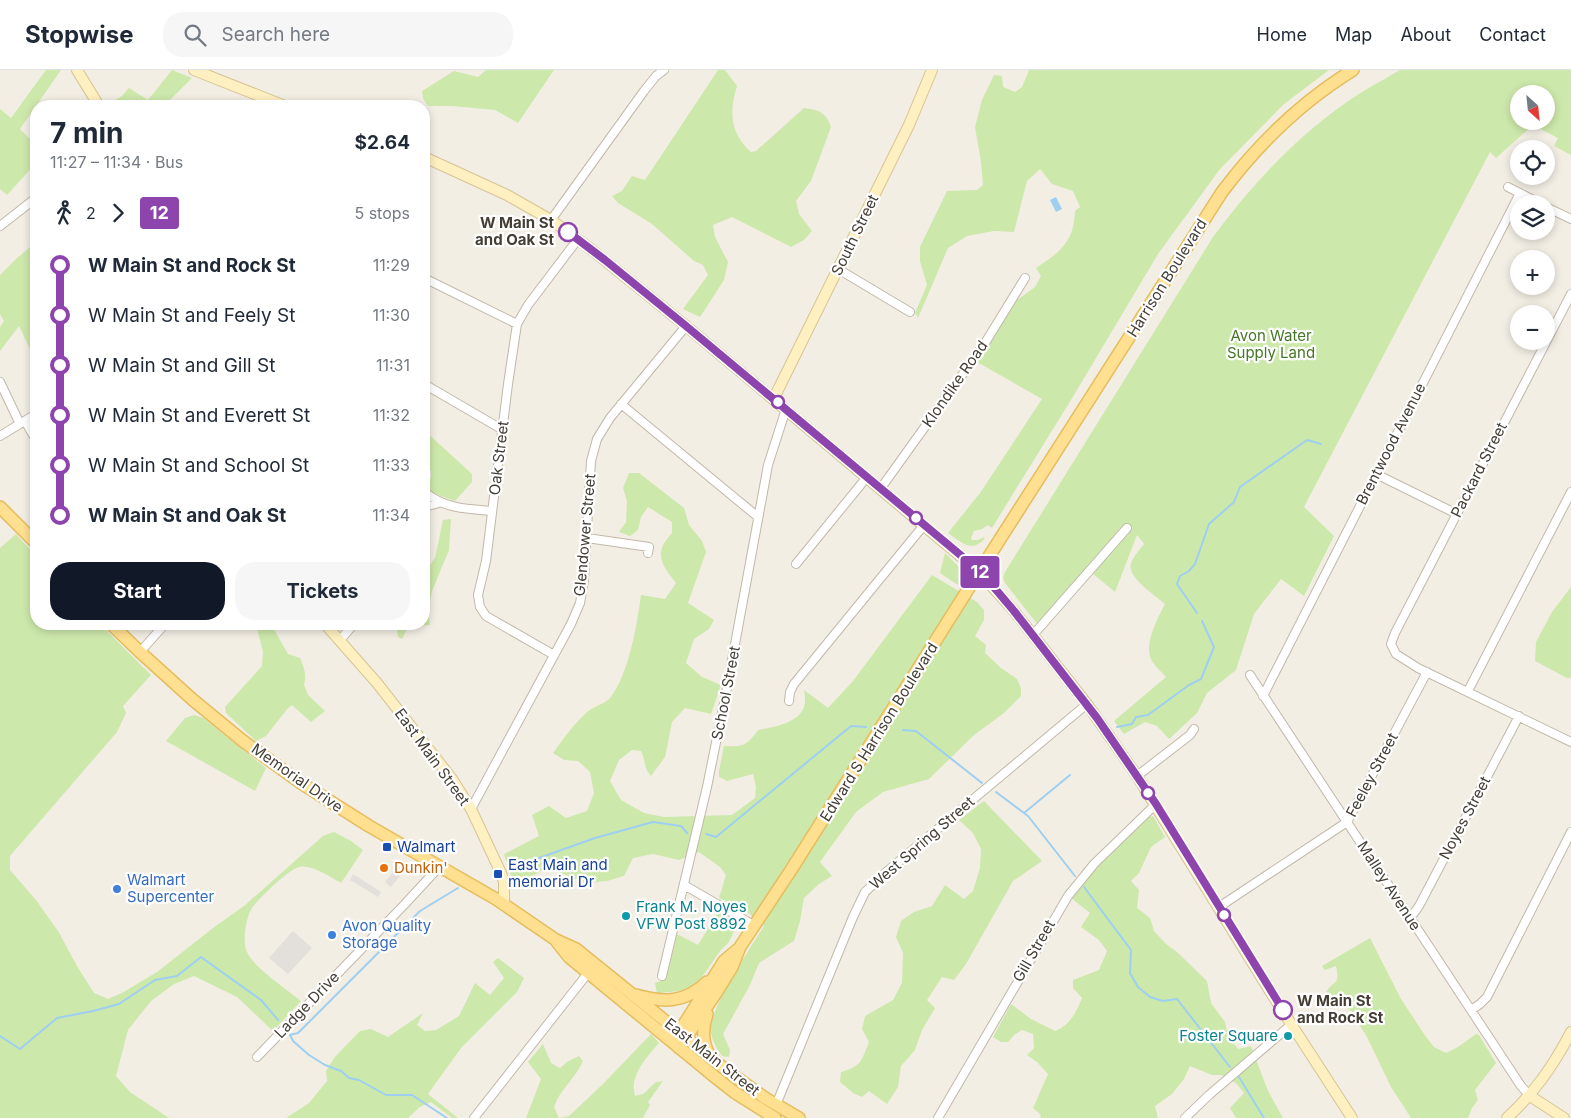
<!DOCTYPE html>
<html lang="en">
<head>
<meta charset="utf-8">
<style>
	:root { --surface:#fff; --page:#f6f6f7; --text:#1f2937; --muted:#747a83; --line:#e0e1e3; --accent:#111827 }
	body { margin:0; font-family:Inter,sans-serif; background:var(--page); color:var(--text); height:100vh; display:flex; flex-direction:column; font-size:19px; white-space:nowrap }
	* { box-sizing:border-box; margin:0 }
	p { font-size:16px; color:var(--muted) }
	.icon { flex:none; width:28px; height:28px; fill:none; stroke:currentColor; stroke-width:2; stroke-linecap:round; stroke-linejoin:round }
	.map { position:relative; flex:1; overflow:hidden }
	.drawer { position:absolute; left:30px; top:30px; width:400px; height:530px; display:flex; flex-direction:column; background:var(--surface); border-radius:20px; box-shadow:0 2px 8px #0003 }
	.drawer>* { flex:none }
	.badge { padding:0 10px; border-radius:4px; font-size:18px; line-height:32px }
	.needle { width:32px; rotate:153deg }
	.controls { position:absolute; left:1510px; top:15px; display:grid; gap:10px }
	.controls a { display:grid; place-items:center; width:45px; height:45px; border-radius:50%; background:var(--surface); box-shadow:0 2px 8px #0003; font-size:25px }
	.map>.badge { position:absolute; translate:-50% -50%; box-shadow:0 0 0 2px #fff }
	.legs { display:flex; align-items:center; gap:8px; height:55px; padding:0 20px; font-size:16px }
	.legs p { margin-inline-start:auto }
	.headline { display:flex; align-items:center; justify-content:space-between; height:85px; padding:0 20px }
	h1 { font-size:28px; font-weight:700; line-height:38px }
	.primary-button { display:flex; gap:10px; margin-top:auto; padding:10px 20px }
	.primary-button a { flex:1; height:58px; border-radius:20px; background:var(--accent); color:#fff; font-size:20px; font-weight:700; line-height:58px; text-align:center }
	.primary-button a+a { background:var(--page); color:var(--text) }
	ul { padding:0 20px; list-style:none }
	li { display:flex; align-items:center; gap:18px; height:50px; font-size:19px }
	li i { display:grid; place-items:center; width:8px; height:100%; margin:0 6px; background:currentColor }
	li i::after { content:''; width:12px; height:12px; margin:-6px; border:4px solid; border-radius:50%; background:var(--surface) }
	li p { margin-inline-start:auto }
	li:first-child i { background:linear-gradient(#0000 50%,currentColor 0) }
	li:last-child i { background:linear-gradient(currentColor 50%,#0000 0) }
	header { display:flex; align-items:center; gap:30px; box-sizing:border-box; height:70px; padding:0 25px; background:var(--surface); border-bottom:1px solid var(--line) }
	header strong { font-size:24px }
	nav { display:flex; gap:28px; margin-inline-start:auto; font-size:18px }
	.search { width:350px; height:45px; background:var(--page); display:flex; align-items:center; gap:12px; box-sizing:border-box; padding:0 18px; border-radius:20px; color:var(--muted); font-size:19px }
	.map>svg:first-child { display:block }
	.green { fill:#cde8ab; fill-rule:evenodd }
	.parking { fill:#e3e0dc }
	.water { fill:#9ecff1 }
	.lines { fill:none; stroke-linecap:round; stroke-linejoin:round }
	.stream { stroke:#9ecff1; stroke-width:2 }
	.street-casing { stroke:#c1b8a9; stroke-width:10 }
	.secondary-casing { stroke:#d7c494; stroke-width:12 }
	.primary-casing { stroke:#e6bd5e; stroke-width:14 }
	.street { stroke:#fff; stroke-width:8 }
	.secondary { stroke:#fff0c1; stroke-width:10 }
	.primary { stroke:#ffdf90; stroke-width:11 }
	.line-1-casing { stroke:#fff; stroke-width:11 }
	.line-1 { stroke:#8e44ad; stroke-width:8 }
	.stop-1-dot { fill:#fff; stroke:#8e44ad; stroke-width:2.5 }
	.transit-dot { fill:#1a4fb4; stroke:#fff; stroke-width:2 }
	.food-dot { fill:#e8710a; stroke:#fff; stroke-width:2 }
	.shop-dot { fill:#3f7fe0; stroke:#fff; stroke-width:2 }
	.culture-dot { fill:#0f9aa8; stroke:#fff; stroke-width:2 }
	.labels { text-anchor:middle; stroke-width:4.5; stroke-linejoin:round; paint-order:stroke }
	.stop-label { font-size:15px; font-weight:bold; fill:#443e34; stroke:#fff; text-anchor:end }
	.street-label { font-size:15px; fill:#443e34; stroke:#fff }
	.park-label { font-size:15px; fill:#457726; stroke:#fff }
	.transit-label { font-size:15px; fill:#164399; stroke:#fff; text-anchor:start }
	.food-label { font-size:15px; fill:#c56008; stroke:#fff; text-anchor:start }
	.shop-label { font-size:15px; fill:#366cbe; stroke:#fff; text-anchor:start }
	.culture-label { font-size:15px; fill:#0d838f; stroke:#fff; text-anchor:start }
</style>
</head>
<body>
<header>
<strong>Stopwise</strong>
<div class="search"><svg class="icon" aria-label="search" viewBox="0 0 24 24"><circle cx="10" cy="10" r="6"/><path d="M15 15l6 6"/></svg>Search here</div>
<nav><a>Home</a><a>Map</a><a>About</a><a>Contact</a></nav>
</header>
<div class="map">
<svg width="1571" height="1048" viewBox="0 0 1571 1048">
	<rect width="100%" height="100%" fill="#f2eee4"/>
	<path class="green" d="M 46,0 L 61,0 L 20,59 L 31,70 L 36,66 L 36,93 L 7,125 L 0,119 L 0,39 L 11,48 Z
		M 172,0 L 192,8 L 164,36 L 106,35 L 122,26 L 129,18 L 148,30 Z
		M 486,0 L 554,0 L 518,53 L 495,40 L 452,36 L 428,36 L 423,28 L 422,21 L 454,1 L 478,7 Z
		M 718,0 L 725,0 L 737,16 C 729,41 730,64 751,82 L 756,81 L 804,38 C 819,40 826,42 831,57 L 811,111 L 796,131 L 799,144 L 812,161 L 804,170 L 791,177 L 732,147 L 713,155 L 715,167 L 728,192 L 724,210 L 700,247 L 683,239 L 708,205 L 703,195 L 694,191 L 652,154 L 618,133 L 612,126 L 622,121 L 632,106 L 645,110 Z
		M 1029,0 L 1329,0 L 1284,34 L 1220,99 L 1158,184 L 1074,325 L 992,458 L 988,455 L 982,459 L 974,461 L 971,468 L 972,470 L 978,470 L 984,467 L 985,468 C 972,484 961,472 948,463 L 980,423 L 1042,329 L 977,292 L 1016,231 L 1035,217 L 1041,206 L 1036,198 C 1060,182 1074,172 1075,141 L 1080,137 L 1073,121 L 1052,114 L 1040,99 L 1027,111 L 1014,162 L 994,161 L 967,166 L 948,178 L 918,248 L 915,243 L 927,215 L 920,191 L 920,177 L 947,121 L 977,120 L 983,115 L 981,92 L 975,57 L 982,30 L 994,5 L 1002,6 L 1003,17 L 1015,22 L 1022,17 Z
		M 1400,0 L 1571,0 L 1571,85 L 1554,76 L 1558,68 L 1533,55 L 1496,88 L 1490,82 L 1304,437 L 1334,466 L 1304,526 L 1281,509 L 1254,544 L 1236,600 L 1207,623 L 1197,643 L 1169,669 L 1157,656 L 1145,652 L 1124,664 L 1114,651 L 1166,607 C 1162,602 1154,596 1151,589 C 1144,574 1158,547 1165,534 C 1156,526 1126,507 1131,493 C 1133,487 1140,479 1144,474 L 1137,465 L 1115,522 L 1092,503 L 1042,560 L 1005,513 L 1003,508 L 1005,502 L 1213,167 C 1250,117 1293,70 1344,34 C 1362,21 1381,11 1400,0 ZM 1519,24 L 1546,24 L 1546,51 L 1519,51 Z
		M 36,172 L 36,287 L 34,288 L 19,256 L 0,281 L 0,257 L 4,251 L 0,244 L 0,205 L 17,188 Z
		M 424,360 L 472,404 L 472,412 L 455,431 L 436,424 L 425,418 L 431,407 L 431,401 L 424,395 Z
		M 629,403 L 639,403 L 684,438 L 689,455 L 702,471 L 706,482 L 688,533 L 714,550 L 709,559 L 694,569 L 686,593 L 702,607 L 721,615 L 711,644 L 685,638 L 672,652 L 665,687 L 651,706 C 643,697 646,691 641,681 L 632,680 L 619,690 L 610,711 L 621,730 L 644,743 L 664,747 L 732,745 L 755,728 L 756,717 L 753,704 L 727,711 L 719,707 L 719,701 L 724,676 C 742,677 747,676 758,660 C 774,657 802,653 805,633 C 805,629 805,624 804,620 L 828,638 L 853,611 L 932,505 L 977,532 L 984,540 L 984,550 L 975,566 L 986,575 L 985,583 L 1001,598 L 1017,609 L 1021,618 L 1021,626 L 1004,643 L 974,665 L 929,709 L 883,722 L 856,742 L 820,792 L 832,806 L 819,814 L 804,828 L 800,851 L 794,871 L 759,893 L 750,915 L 723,964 L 730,980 L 729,987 L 722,986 C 716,978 710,967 711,957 C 713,933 750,878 764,856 L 746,841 L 719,828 L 726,805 L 720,797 L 699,782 L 679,790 L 653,784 L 633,788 L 624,806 L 607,811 L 586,813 L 548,798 L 514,815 L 504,784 L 539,766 L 532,745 L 549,736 L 566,748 L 587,741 L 594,723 L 590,702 L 578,691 L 564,690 L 553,683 C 563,669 574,654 587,642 C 594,636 605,634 610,628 C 629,604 637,555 641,525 L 665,529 L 676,513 C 661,494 653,483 672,463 L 672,452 L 648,437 L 641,447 L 638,460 L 630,466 L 619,462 L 626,452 L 627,431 L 623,418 Z
		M 451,449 L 449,480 L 432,521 L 428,540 L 430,555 L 408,557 L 402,569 L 398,567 L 397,561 L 399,554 L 424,554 L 424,503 L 435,488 L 443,450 Z
		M 16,464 L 36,486 L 36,554 L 100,554 L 151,605 L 123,636 L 126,643 L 117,662 L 10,786 L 10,800 L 36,830 L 58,861 L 77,896 L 94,923 L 108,929 L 122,923 L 157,902 L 213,858 L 244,836 L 323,766 L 334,762 L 351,771 L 363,780 L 341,813 C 330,807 311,794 299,797 C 288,800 259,828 252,838 C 246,847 242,872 247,882 C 254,898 287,919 301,931 L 273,961 L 237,927 L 194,906 L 174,914 L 151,931 L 128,960 L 116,1006 L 130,1022 L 169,1048 L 0,1048 L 0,478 Z
		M 945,483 L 962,500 L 962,508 L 958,515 L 940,503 Z
		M 1571,517 L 1571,608 L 1567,608 L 1535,591 L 1536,572 L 1552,542 Z
		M 256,554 L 271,554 L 288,584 L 300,588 C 304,598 307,605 304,615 L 308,625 L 325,641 L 311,652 L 292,635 L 288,638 L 266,666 L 256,671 L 226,643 L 225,637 L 262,596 L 263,582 Z
		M 194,645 L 203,648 L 266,698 L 255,721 L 166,671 L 185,648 Z
		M 984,731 L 1042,791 L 1013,811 L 966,894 L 954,910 L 942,907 L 927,930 L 935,938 L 922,960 L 915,980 L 901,996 L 898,1017 L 887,1034 L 869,1021 L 862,1027 L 853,1023 L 840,1012 L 841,1002 C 862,996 861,991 869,972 L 862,959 L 865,946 L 893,930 L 902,913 L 903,883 L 896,867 L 901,851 L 914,842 L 932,836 L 945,815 L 964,829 L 973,821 L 980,798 L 981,779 L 973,763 L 959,750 Z
		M 1153,746 L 1165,767 L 1151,777 L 1139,803 L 1131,811 L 1139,820 L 1137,838 L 1150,848 L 1154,861 L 1166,874 L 1177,882 L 1207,911 L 1211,933 L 1225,952 L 1228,966 L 1238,979 L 1251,976 L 1268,1021 L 1283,1048 L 1236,1048 L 1230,1038 L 1244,1023 L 1236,1013 L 1222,1005 L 1212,1005 L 1190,996 L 1184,1009 L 1172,1024 L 1155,1036 L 1158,1048 L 1041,1048 L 1040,1044 L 1033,1038 L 1048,1004 L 1037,992 L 1027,985 L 1034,978 L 1033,964 L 1022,960 L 1014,965 L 1008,972 L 1001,972 L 993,967 L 1011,934 L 1031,949 L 1055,961 C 1070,955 1076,943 1082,928 L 1073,918 L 1073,910 L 1099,900 L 1107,881 L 1099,870 L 1081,857 L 1090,843 L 1071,828 L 1099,794 L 1149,747 Z
		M 718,842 L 729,849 L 733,855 L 734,861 L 729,872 L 721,880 L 702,907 L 692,916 L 680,921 L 657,923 L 655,913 L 665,909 L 667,906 L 677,864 L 698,875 Z
		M 1370,868 L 1401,929 L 1424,964 L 1434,977 L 1446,983 L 1458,977 L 1476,964 L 1479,965 L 1496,993 L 1475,1020 L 1478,1030 L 1472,1038 L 1468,1048 L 1411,1048 L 1391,1017 L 1367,967 L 1350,940 L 1326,922 C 1335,909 1340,916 1336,896 L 1325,900 L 1322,896 Z
		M 498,888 L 524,908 L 517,922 L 461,978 L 428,1024 L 458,1048 L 452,1048 L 431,1032 L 420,1037 L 408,1048 L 286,1048 L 309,1033 L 327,1011 L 326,1001 L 334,988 L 360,961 L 371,959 L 388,967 L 423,943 L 417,955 L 425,961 L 436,960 L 459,946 L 475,913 L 490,925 L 504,908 L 493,892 Z
		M 651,964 L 659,973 C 646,988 629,1006 635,1026 L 643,1024 L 656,1012 L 663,1011 L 648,1032 L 650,1035 L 643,1048 L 526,1048 L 541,1009 L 528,992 L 543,974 L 551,993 L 560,998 L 567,992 L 579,986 L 583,991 C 576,1008 560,1019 554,1037 L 559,1048 L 569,1046 L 603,1014 Z"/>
	<path class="parking" d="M 394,801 L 400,806 L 391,817 L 385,812 Z
		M 353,804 L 381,822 L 378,827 L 350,810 Z
		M 293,861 L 312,878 L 288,904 L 269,888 Z"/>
	<path class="water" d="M 1056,127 L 1062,139 L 1056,142 L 1050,130 Z"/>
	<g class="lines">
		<path class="stream" d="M 1197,543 L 1177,514 L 1180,506 L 1189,501 L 1195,494 L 1209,454 L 1234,432 L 1240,417 L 1307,370 L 1321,374
			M 1117,657 L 1132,654 L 1136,647 L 1148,645 L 1189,615 L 1201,609 L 1214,577 L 1202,551
			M 903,660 L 916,661 L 982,713
			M 996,722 L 1028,746 L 1075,806
			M 1024,743 L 1070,705
			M 706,764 L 716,767 L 851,656 L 866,657
			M 511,798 L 595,768 L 653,752 L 681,756 L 687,763
			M 1084,817 L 1131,880 L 1130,903 L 1138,917 L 1150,927 L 1163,931 L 1177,929 L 1230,997
			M 0,966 L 20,979 L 57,948 L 93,941 L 119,934 L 155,910 L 177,906 L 201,887 L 261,930 L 278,950
			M 1239,1007 L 1264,1048
			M 447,1048 L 412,1025 L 386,1025 L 359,1010 L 349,1008 L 341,1001 L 325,995 L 309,985 L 293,971 L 290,965 L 298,963 L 420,841 L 458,818"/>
		<defs>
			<path id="street" d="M 1508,117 L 1541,134
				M 1546,137 L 1571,149
				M 551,150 L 644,21 L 656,6 L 664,0
				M 0,156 L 36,128
				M 838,199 L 910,242
				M 424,208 L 517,254
				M 1571,224 L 1395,563 L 1391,574 L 1396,584 L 1418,598 L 1571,672
				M 0,312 L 20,354
				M 424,314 L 503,360
				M 621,334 L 758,447
				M 25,351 L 36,370
				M 0,366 L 36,344
				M 1376,404 L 1457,444
				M 881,418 L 985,273 L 1025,208
				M 424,422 C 446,439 466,439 492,441
				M 424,437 L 439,433
				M 587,468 L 649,477 L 648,483
				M 796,494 L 867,407
				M 1033,565 L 1127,458
				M 340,570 L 354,554
				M 140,582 L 165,554
				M 554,585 L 486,546 L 480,537 L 478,525 L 486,491 L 508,314 L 517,254 L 528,235 L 578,169
				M 1250,605 L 1521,1016 L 1530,1026
				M 1468,621 L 1571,422
				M 1263,626 L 1520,123
				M 789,631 L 790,622 L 794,614 L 924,455
				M 1137,706 L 1190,665 L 1194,659
				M 471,739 L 571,554 L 580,533 L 584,510 L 591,391 L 597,369 L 610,348 L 686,256
				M 684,815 L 755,856
				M 1219,837 L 1347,752 L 1427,602
				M 1408,847 L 1414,843 L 1419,836 L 1519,646
				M 662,906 L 707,717 L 726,623 L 768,395 L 786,339
				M 1471,940 L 1480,934 L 1487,927 L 1571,762
				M 257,987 L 404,835 L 440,796
				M 776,1035 L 853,847 L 865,822 L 885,803 L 1087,634
				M 474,1048 L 588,903
				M 938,1048 L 1068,826 L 1094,794 L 1156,734
				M 1185,1048 L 1209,1025 L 1292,954"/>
			<path id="secondary" d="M 77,0 L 99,36
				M 194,0 L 285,36
				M 424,87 L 507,125 L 551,150 L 587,176 L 686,256 L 979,502 L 1014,541 L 1087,634 L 1137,706 L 1273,926 L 1352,1048
				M 774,328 L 909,55 L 932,0
				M 325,554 L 377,613 L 452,709 L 471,739 L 501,803 L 504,812 L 504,834
				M 1530,1026 L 1564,1048
				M 1507,1048 C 1535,1022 1553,996 1571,962"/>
			<path id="primary" d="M 0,437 L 36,473
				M 111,554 L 140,582 L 193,630 L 243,671 L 301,713 L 369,756 L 496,829 L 556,870 L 576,879 L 726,1000 L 765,1028 L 799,1048
				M 557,872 L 569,887 L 715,1007 L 734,1022 L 775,1048
				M 636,925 C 664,933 685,933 707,912
				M 707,944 C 702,959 702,973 710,986
				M 676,967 L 724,891 L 737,880
				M 679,978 L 716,923 L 732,897 L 740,877 L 791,800 L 979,502 L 1222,122 C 1258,74 1301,32 1353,0"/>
		</defs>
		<use href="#street" class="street-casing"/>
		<use href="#secondary" class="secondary-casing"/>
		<use href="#primary" class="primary-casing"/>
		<use href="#street" class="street"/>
		<use href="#secondary" class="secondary"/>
		<use href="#primary" class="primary"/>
	</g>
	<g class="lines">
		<defs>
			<path id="line-1" d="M 568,162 L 605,190 L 686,256 L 964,488 L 992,515 L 1014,541 L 1097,648 L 1156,734 L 1283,940"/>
		</defs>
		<use href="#line-1" class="line-1-casing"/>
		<use href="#line-1" class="line-1"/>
	</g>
	<g class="stop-1-dot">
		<circle cx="568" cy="162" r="9"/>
		<circle cx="778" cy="332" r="6"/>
		<circle cx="916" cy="448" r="6"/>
		<circle cx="1148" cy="723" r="6"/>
		<circle cx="1224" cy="845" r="6"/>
		<circle cx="1283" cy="940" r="9"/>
	</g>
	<g class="transit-dot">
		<rect x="382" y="772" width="10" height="10" rx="2.5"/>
		<rect x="493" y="799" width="10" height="10" rx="2.5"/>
	</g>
	<circle class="food-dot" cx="384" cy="798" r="5"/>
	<g class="shop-dot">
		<circle cx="117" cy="819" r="5"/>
		<circle cx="332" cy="865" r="5"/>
	</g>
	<g class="culture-dot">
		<circle cx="626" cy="846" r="5"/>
		<circle cx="1288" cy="966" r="5"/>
	</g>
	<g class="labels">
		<g class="stop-label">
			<text x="554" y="158">W Main St<tspan x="554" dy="17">and Oak St</tspan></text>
			<text x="1297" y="936" text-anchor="start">W Main St<tspan x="1297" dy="17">and Rock St</tspan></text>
		</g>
		<g class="street-label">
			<text transform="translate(855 165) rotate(-64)" y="5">South Street</text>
			<text transform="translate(1167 208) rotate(-58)" y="5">Harrison Boulevard</text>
			<text transform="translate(955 314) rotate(-55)" y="5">Klondike Road</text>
			<text transform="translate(1391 374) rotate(-63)" y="5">Brentwood Avenue</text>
			<text transform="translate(499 388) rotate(-83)" y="5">Oak Street</text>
			<text transform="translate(1479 400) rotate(-63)" y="5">Packard Street</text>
			<text transform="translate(585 465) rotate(-85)" y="5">Glendower Street</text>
			<text transform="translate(726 623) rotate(-79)" y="5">School Street</text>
			<text transform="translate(879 662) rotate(-58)" y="5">Edward S Harrison Boulevard</text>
			<text transform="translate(432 687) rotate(54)" y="5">East Main Street</text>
			<text transform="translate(1372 705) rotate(-62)" y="5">Feeley Street</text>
			<text transform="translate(297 708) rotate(35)" y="5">Memorial Drive</text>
			<text transform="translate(1465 748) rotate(-62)" y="5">Noyes Street</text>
			<text transform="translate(922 773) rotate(-41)" y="5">West Spring Street</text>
			<text transform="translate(1389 816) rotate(57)" y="5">Malley Avenue</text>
			<text transform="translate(1034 881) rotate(-60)" y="5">Gill Street</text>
			<text transform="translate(307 935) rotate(-46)" y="5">Ladge Drive</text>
			<text transform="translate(712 987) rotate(38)" y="5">East Main Street</text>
		</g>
		<g class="park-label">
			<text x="1271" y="271">Avon Water<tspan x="1271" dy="17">Supply Land</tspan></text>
		</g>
		<g class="transit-label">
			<text x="397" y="782">Walmart</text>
			<text x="508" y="800">East Main and<tspan x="508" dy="17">memorial Dr</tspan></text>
		</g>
		<g class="food-label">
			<text x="394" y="803">Dunkin'</text>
		</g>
		<g class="shop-label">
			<text x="127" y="815">Walmart<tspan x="127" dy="17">Supercenter</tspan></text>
			<text x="342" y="861">Avon Quality<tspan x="342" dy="17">Storage</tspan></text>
		</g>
		<g class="culture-label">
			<text x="636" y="842">Frank M. Noyes<tspan x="636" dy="17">VFW Post 8892</tspan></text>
			<text x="1278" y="971" text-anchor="end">Foster Square</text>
		</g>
	</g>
</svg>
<div class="controls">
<a><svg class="needle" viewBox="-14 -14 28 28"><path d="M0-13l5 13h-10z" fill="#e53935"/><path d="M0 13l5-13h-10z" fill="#747a83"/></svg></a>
<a><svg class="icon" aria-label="locate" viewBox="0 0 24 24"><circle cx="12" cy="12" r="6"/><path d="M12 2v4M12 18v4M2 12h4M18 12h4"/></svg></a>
<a><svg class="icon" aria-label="layers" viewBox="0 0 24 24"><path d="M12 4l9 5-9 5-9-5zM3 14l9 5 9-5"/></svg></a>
<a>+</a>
<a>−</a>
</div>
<b class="badge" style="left:980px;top:502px;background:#8e44ad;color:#fff">12</b>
<section class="drawer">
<div class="headline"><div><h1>7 min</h1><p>11:27 – 11:34 · Bus</p></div><b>$2.64</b></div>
<div class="legs"><svg class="icon" aria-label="walk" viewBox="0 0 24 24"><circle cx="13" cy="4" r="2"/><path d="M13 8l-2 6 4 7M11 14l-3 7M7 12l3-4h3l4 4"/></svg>2<svg class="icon" aria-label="forward" viewBox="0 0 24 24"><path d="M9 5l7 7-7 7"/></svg><b class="badge" style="background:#8e44ad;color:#fff">12</b><p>5 stops</p></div>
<ul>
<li><i style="color:#8e44ad"></i><b>W Main St and Rock St</b><p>11:29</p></li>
<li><i style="color:#8e44ad"></i><span>W Main St and Feely St</span><p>11:30</p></li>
<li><i style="color:#8e44ad"></i><span>W Main St and Gill St</span><p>11:31</p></li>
<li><i style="color:#8e44ad"></i><span>W Main St and Everett St</span><p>11:32</p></li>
<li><i style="color:#8e44ad"></i><span>W Main St and School St</span><p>11:33</p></li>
<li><i style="color:#8e44ad"></i><b>W Main St and Oak St</b><p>11:34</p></li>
</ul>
<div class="primary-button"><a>Start</a><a>Tickets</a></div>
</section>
</div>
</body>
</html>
